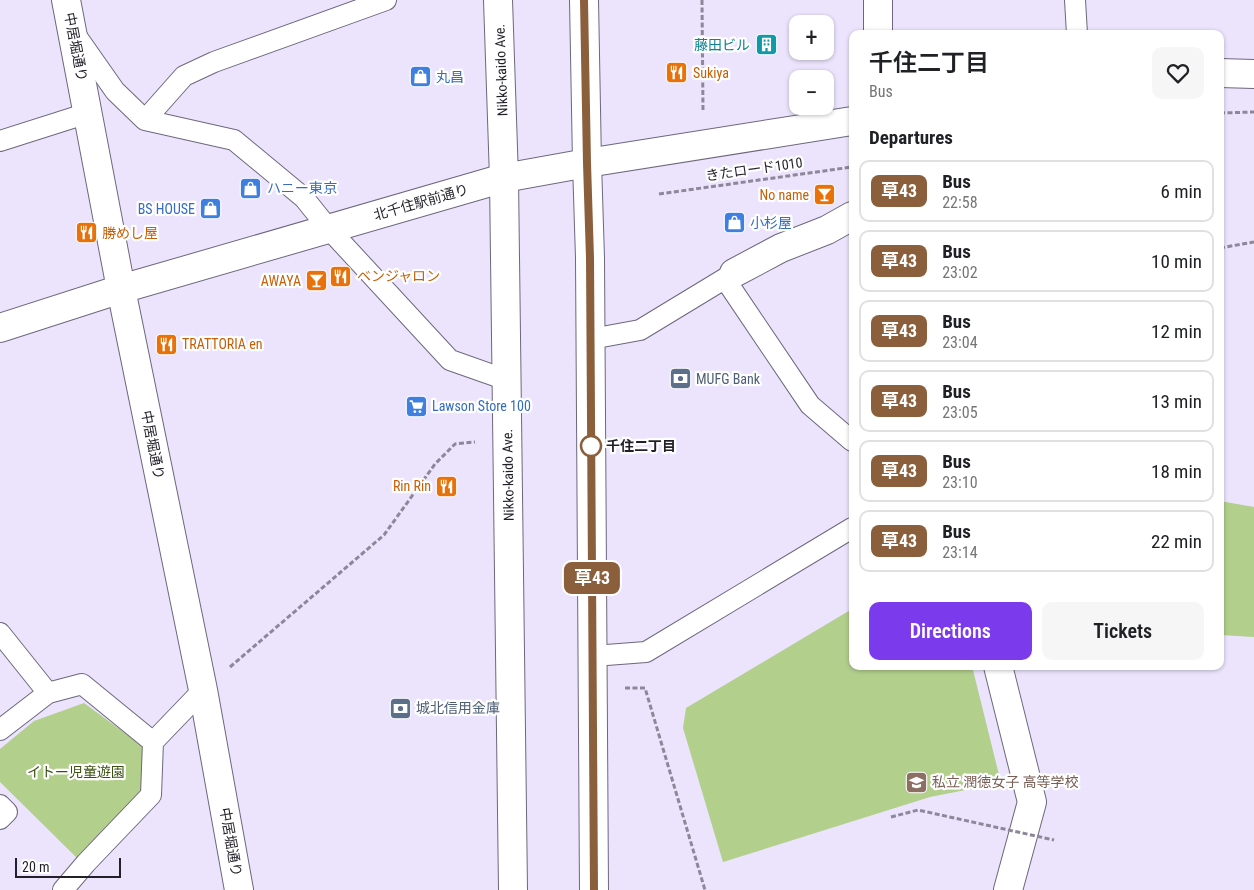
<!DOCTYPE html>
<html lang="en">
<head>
<meta charset="utf-8">
<style>
	:root { --surface:#fff; --page:#f6f6f6; --text:#202124; --muted:#757577; --line:#e0e0e0; --accent:#7c3aed }
	body { margin:0; font-family:"Roboto Condensed","Noto Sans JP",sans-serif; background:var(--page); color:var(--text); height:100vh; display:flex; flex-direction:column; font-size:19px; white-space:nowrap }
	* { box-sizing:border-box; margin:0 }
	p { font-size:16px; color:var(--muted) }
	.icon { flex:none; width:28px; height:28px; fill:none; stroke:currentColor; stroke-width:2; stroke-linecap:round; stroke-linejoin:round }
	.map { position:relative; flex:1; overflow:hidden }
	.drawer { position:absolute; left:849px; top:30px; width:375px; height:640px; display:flex; flex-direction:column; background:var(--surface); border-radius:10px; box-shadow:0 1px 4px #0004 }
	.drawer>* { flex:none }
	.badge { padding:0 10px; border-radius:8px; font-size:18px; line-height:32px }
	.controls { position:absolute; left:789px; top:15px; display:grid; gap:10px }
	.controls a { display:grid; place-items:center; width:45px; height:45px; border-radius:10px; background:var(--surface); box-shadow:0 1px 4px #0004; font-size:25px }
	.scale { position:absolute; left:15px; bottom:12px; width:106px; box-sizing:border-box; padding-left:5px; border:2px solid #221f28; border-top:0; font-size:14px; line-height:18px; white-space:nowrap; color:#221f28; -webkit-text-stroke:4px #fff; paint-order:stroke }
	.map>.badge { position:absolute; translate:-50% -50%; box-shadow:0 0 0 2px #fff }
	h2 { padding:0 20px; font-size:19px; line-height:45px }
	.round { display:grid; place-items:center; flex:none; width:52px; height:52px; border-radius:10px; background:var(--page) }
	.summary { display:flex; align-items:center; justify-content:space-between; height:85px; padding:0 20px }
	h1 { font-size:24px; font-weight:600; line-height:38px }
	.action { display:flex; gap:10px; margin-top:auto; padding:10px 20px }
	.action a { flex:1; height:58px; border-radius:10px; background:var(--accent); color:#fff; font-size:20px; font-weight:600; line-height:58px; text-align:center }
	.action a+a { background:var(--page); color:var(--text) }
	ul { padding:0; list-style:none }
	li { display:flex; align-items:center; gap:15px; height:62px; margin:0 10px 8px; padding:0 10px; border:2px solid var(--line); border-radius:10px }
	li div { flex:1 }
	li b { display:block; font-size:19px }
	li em { font-style:normal }
	li .badge { min-width:55px; font-weight:700; text-align:center }
	.map>svg:first-child { display:block }
	.green { fill:#b2cf8c }
	.lines { fill:none; stroke-linecap:round; stroke-linejoin:round }
	.lane-casing { stroke:#6e677c; stroke-width:22 }
	.street-casing { stroke:#6e677c; stroke-width:30 }
	.secondary-casing { stroke:#6e677c; stroke-width:30 }
	.highway-casing { stroke:#6e677c; stroke-width:30 }
	.path { stroke:#8d8899; stroke-width:3; stroke-dasharray:5 2.5; stroke-linecap:butt }
	.lane { stroke:#fff; stroke-width:20 }
	.street { stroke:#fff; stroke-width:28 }
	.secondary { stroke:#fff; stroke-width:28 }
	.highway { stroke:#fff; stroke-width:28 }
	.path-bridge { stroke:#8d8899; stroke-width:3; stroke-dasharray:5 2.5; stroke-linecap:butt }
	.line-casing { stroke:#fff; stroke-width:11 }
	.line { stroke:#8b5e3c; stroke-width:8 }
	.stop-dot { fill:#fff; stroke:#8b5e3c; stroke-width:2.5 }
	.labels { text-anchor:middle; stroke-width:4.5; stroke-linejoin:round; paint-order:stroke }
	.culture-label { font-size:14px; fill:#0d838f; stroke:#fff; text-anchor:end }
	.street-label { font-size:14px; fill:#221f28; stroke:#fff }
	.food-label { font-size:14px; fill:#c56008; stroke:#fff; text-anchor:start }
	.shop-label { font-size:14px; fill:#366cbe; stroke:#fff; text-anchor:start }
	.service-label { font-size:14px; fill:#4e5e75; stroke:#fff; text-anchor:start }
	.stop-label { font-size:14px; font-weight:bold; fill:#221f28; stroke:#fff; text-anchor:start }
	.park-label { font-size:14px; fill:#3b5112; stroke:#fff }
	.education-label { font-size:14px; fill:#785e54; stroke:#fff; text-anchor:start }
</style>
</head>
<body>
<div class="map">
<svg width="1254" height="890" viewBox="0 0 1254 890">
	<rect width="100%" height="100%" fill="#ebe4fc"/>
	<path class="green" d="M 1220,501 L 1254,507 L 1254,637 L 1220,635 Z
		M 852,609 L 852,666 L 972,666 L 1001,783 L 930,797 L 723,862 L 683,728 L 686,708 Z
		M 84,703 L 144,747 L 145,791 L 77,858 L 0,782 L 0,749 L 34,721 Z"/>
	<g class="lines">
		<defs>
			<path id="lane" d="M 1075,0 L 1077,34
				M 75,34 L 115,91 L 145,120 L 234,140 L 304,198 L 328,228 L 450,360 L 507,380
				M 145,120 L 184,76 L 214,62 L 386,0
				M 0,141 L 88,113
				M 725,279 L 810,405 L 852,441
				M 591,339 L 640,330 L 734,273
				M 0,633 L 48,693 L 82,684 L 153,742 L 151,795 L 86,863 L 63,890
				M 593,656 L 646,652 L 852,528
				M 0,730 L 48,693
				M 153,742 L 203,690
				M 0,805 L 7,812 L 0,819"/>
			<path id="street" d="M 66,0 L 121,289 L 203,690 L 239,890
				M 878,0 L 878,34
				M 734,273 L 781,248 L 827,230 L 852,216
				M 998,666 L 1032,802 L 1008,890"/>
			<path id="secondary" d="M 1220,73 L 1254,74
				M 0,328 L 121,289 L 504,178 L 587,163 L 852,121"/>
			<path id="highway" d="M 498,0 L 504,178 L 513,890
				M 584,0 L 587,163 L 590,258 L 594,890"/>
		</defs>
		<use href="#lane" class="lane-casing"/>
		<use href="#street" class="street-casing"/>
		<use href="#secondary" class="secondary-casing"/>
		<use href="#highway" class="highway-casing"/>
		<path class="path" d="M 702,0 L 703,111
			M 1220,113 L 1254,112
			M 659,194 L 852,167
			M 1220,248 L 1254,242
			M 230,667 L 384,535 L 435,464 L 455,444 L 475,442
			M 625,688 L 645,688 L 705,890"/>
		<use href="#lane" class="lane"/>
		<use href="#street" class="street"/>
		<use href="#secondary" class="secondary"/>
		<use href="#highway" class="highway"/>
		<path class="path-bridge" d="M 891,817 L 918,810 L 1054,840"/>
	</g>
	<g class="lines">
		<defs>
			<path id="line" d="M 584,0 L 587,163 L 590,258 L 594,890"/>
		</defs>
		<use href="#line" class="line-casing"/>
		<use href="#line" class="line"/>
	</g>
	<defs>
		<symbol id="building-square" viewBox="-11 -11 22 22"><rect x="-9" y="-9" width="18" height="18" rx="4" fill="#0f9aa8" stroke="#fff"/><path d="M-4-6H4V6H1V3H-1V6H-4ZM-2.5-4.3h1.7v1.8h-1.7ZM.8-4.3h1.7v1.8H.8ZM-2.5-1h1.7V.8h-1.7ZM.8-1h1.7V.8H.8Z" fill="#fff"/></symbol>
		<symbol id="restaurant-square" viewBox="-11 -11 22 22"><rect x="-9" y="-9" width="18" height="18" rx="4" fill="#e8710a" stroke="#fff"/><path d="M-5-6h1v4h1v-4h1v4h1v-4h1v5L-1.5 .5V6h-2V.5L-5-1ZM5-6V6H3V1.5H1.5Q1.5-4 5-6Z" fill="#fff"/></symbol>
		<symbol id="shop-square" viewBox="-11 -11 22 22"><rect x="-9" y="-9" width="18" height="18" rx="4" fill="#3f7fe0" stroke="#fff"/><path d="M-5-2.5h2.3a2.7 3.5 0 0 1 5.4 0H5L5.5 6h-11ZM-1.5-2.5h3a1.5 2.3 0 0 0-3 0Z" fill="#fff"/></symbol>
		<symbol id="bar-square" viewBox="-11 -11 22 22"><rect x="-9" y="-9" width="18" height="18" rx="4" fill="#e8710a" stroke="#fff"/><path d="M-6-5H6L.8 .8V4.5H3.5V6h-7V4.5H-.8V.8Z" fill="#fff"/></symbol>
		<symbol id="bank-square" viewBox="-11 -11 22 22"><rect x="-9" y="-9" width="18" height="18" rx="4" fill="#5c6f8a" stroke="#fff"/><path d="M-6-4H6V4H-6ZM0-2.3a2.3 2.3 0 1 0 0 4.6a2.3 2.3 0 1 0 0-4.6Z" fill="#fff"/></symbol>
		<symbol id="supermarket-square" viewBox="-11 -11 22 22"><rect x="-9" y="-9" width="18" height="18" rx="4" fill="#3f7fe0" stroke="#fff"/><path d="M-6-5.5h2.5l.6 2H6L4.5 2H-2.5L-4.4-4H-6ZM-1.5 3.2a1.3 1.3 0 1 0 .1 0ZM3 3.2a1.3 1.3 0 1 0 .1 0Z" fill="#fff"/></symbol>
		<symbol id="school-square" viewBox="-11 -11 22 22"><rect x="-9" y="-9" width="18" height="18" rx="4" fill="#8d6e63" stroke="#fff"/><path d="M0-5L7-2L0 1L-7-2ZM-4 1L0 2.5L4 1V4Q0 6-4 4Z" fill="#fff"/></symbol>
	</defs>
	<g fill-rule="evenodd">
		<use href="#building-square" x="754" y="32" width="25" height="25"/>
		<use href="#restaurant-square" x="664" y="60" width="25" height="25"/>
		<use href="#shop-square" x="408" y="64" width="25" height="25"/>
		<use href="#shop-square" x="238" y="176" width="25" height="25"/>
		<use href="#bar-square" x="812" y="182" width="25" height="25"/>
		<use href="#shop-square" x="198" y="196" width="25" height="25"/>
		<use href="#shop-square" x="722" y="210" width="25" height="25"/>
		<use href="#restaurant-square" x="74" y="220" width="25" height="25"/>
		<use href="#restaurant-square" x="328" y="264" width="25" height="25"/>
		<use href="#bar-square" x="304" y="268" width="25" height="25"/>
		<use href="#restaurant-square" x="154" y="332" width="25" height="25"/>
		<use href="#bank-square" x="668" y="366" width="25" height="25"/>
		<use href="#supermarket-square" x="404" y="394" width="25" height="25"/>
		<use href="#restaurant-square" x="434" y="474" width="25" height="25"/>
		<use href="#bank-square" x="388" y="696" width="25" height="25"/>
		<use href="#school-square" x="904" y="770" width="25" height="25"/>
	</g>
	<circle class="stop-dot" cx="591" cy="446" r="10"/>
	<g class="labels">
		<g class="culture-label">
			<text x="750" y="50">藤田ビル</text>
		</g>
		<g class="street-label">
			<text transform="translate(76 47) rotate(79)" y="5">中居堀通り</text>
			<text transform="translate(501 70) rotate(-92)" y="5">Nikko-kaido Ave.</text>
			<text transform="translate(754 169) rotate(-8)" y="5">きたロード1010</text>
			<text transform="translate(421 202) rotate(-16)" y="5">北千住駅前通り</text>
			<text transform="translate(153 445) rotate(79)" y="5">中居堀通り</text>
			<text transform="translate(508 475) rotate(-91)" y="5">Nikko-kaido Ave.</text>
			<text transform="translate(231 842) rotate(80)" y="5">中居堀通り</text>
		</g>
		<g class="food-label">
			<text x="693" y="78">Sukiya</text>
			<text x="809" y="200" text-anchor="end">No name</text>
			<text x="102" y="238">勝めし屋</text>
			<text x="357" y="281">ベンジャロン</text>
			<text x="301" y="286" text-anchor="end">AWAYA</text>
			<text x="182" y="349">TRATTORIA en</text>
			<text x="431" y="491" text-anchor="end">Rin Rin</text>
		</g>
		<g class="shop-label">
			<text x="436" y="82">丸昌</text>
			<text x="267" y="193">ハニー東京</text>
			<text x="195" y="214" text-anchor="end">BS HOUSE</text>
			<text x="750" y="228">小杉屋</text>
			<text x="432" y="411">Lawson Store 100</text>
		</g>
		<g class="service-label">
			<text x="696" y="384">MUFG Bank</text>
			<text x="416" y="713">城北信用金庫</text>
		</g>
		<g class="stop-label">
			<text x="606" y="451">千住二丁目</text>
		</g>
		<g class="park-label">
			<text x="76" y="777">イトー児童遊園</text>
		</g>
		<g class="education-label">
			<text x="932" y="787">私立 潤徳女子 高等学校</text>
		</g>
	</g>
</svg>
<div class="controls">
<a>+</a>
<a>−</a>
</div>
<div class="scale">20 m</div>
<b class="badge" style="left:592px;top:578px;background:#8b5e3c;color:#fff">草43</b>
<section class="drawer">
<div class="summary"><div><h1>千住二丁目</h1><p>Bus</p></div><a class="round"><svg class="icon" aria-label="heart" viewBox="0 0 24 24"><path d="M12 20l-8-8c-3-5 5-10 8-4 3-6 11-1 8 4z"/></svg></a></div>
<h2>Departures</h2>
<ul>
<li><span class="badge" style="background:#8b5e3c;color:#fff">草43</span><div><b>Bus</b><p>22:58</p></div><em>6 min</em></li>
<li><span class="badge" style="background:#8b5e3c;color:#fff">草43</span><div><b>Bus</b><p>23:02</p></div><em>10 min</em></li>
<li><span class="badge" style="background:#8b5e3c;color:#fff">草43</span><div><b>Bus</b><p>23:04</p></div><em>12 min</em></li>
<li><span class="badge" style="background:#8b5e3c;color:#fff">草43</span><div><b>Bus</b><p>23:05</p></div><em>13 min</em></li>
<li><span class="badge" style="background:#8b5e3c;color:#fff">草43</span><div><b>Bus</b><p>23:10</p></div><em>18 min</em></li>
<li><span class="badge" style="background:#8b5e3c;color:#fff">草43</span><div><b>Bus</b><p>23:14</p></div><em>22 min</em></li>
</ul>
<div class="action"><a>Directions</a><a>Tickets</a></div>
</section>
</div>
</body>
</html>
